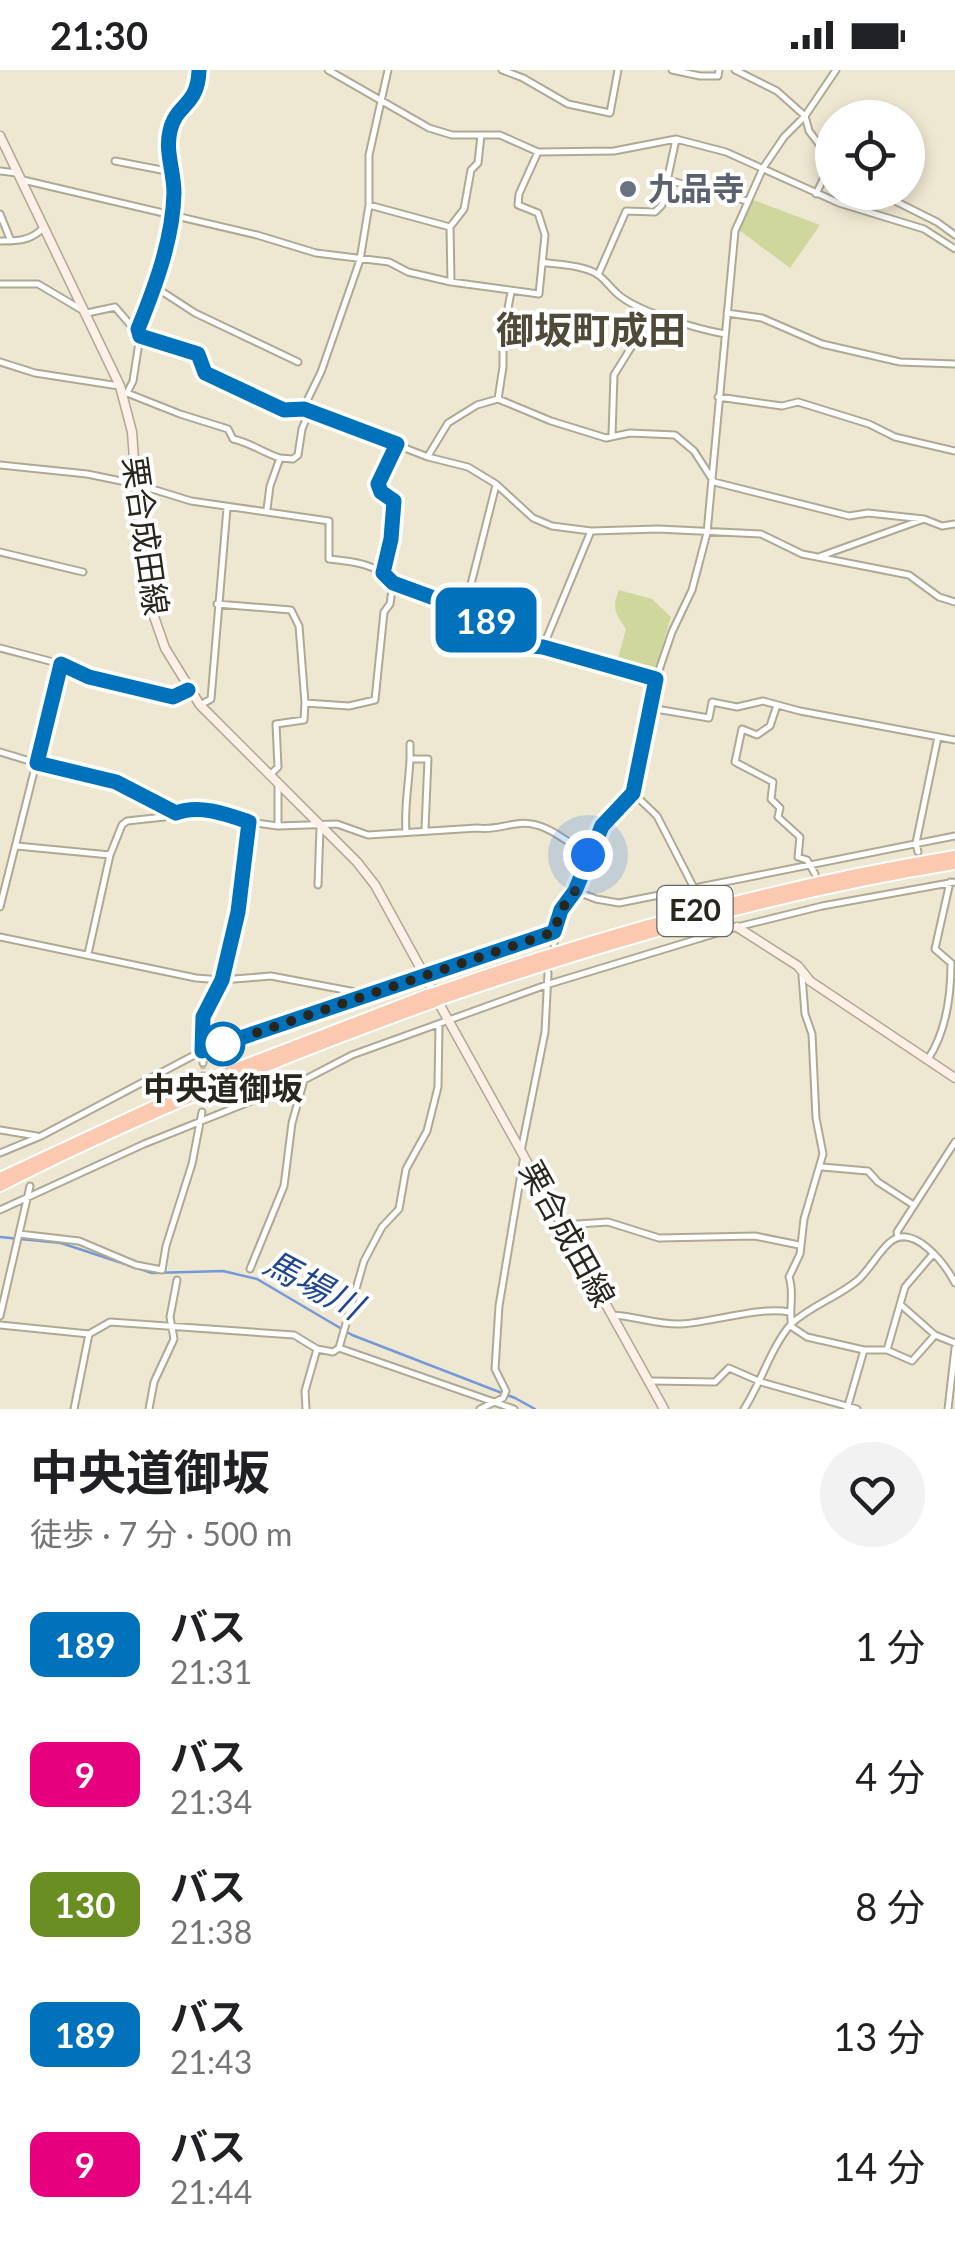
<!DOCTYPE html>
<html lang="ja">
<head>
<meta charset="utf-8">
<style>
	:root { --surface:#fff; --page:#f2f2f2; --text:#202124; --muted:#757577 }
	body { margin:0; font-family:Lato,"Noto Sans JP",sans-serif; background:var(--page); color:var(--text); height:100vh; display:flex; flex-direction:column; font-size:38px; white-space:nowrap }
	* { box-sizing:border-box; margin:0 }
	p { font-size:32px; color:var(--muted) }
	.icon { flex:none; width:55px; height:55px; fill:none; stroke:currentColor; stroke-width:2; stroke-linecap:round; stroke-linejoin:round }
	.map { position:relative; height:1339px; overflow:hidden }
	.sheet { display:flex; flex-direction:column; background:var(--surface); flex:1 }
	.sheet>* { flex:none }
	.badge { padding:0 20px; border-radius:15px; font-size:35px; line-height:65px }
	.tools { position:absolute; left:815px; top:30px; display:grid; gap:20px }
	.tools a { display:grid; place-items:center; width:110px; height:110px; border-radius:50%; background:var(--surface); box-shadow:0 5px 15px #0003; font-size:50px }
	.you { position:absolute; width:50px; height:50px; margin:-25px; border:8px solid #fff; border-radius:50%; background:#1a73e8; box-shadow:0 0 0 15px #1a73e833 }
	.map>.badge { position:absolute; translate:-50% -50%; box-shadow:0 0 0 5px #fff }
	.round { display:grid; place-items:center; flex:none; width:105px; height:105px; border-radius:52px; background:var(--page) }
	.headline { display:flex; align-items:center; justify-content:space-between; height:170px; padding:0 30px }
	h1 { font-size:48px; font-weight:700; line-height:75px }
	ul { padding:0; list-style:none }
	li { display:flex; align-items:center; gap:30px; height:130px; padding:0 30px }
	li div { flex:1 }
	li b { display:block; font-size:38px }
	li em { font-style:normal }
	li .badge { min-width:110px; font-weight:700; text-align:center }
	.status { display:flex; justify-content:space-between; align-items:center; height:70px; padding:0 50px; background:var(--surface); direction:ltr }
	.status svg { height:28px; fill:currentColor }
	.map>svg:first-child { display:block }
	.green { fill:#d0d79d }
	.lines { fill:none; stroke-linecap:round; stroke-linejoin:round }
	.stream { stroke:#7598d9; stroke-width:2.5 }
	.street-tunnel { stroke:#c6c0ad; stroke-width:5; stroke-dasharray:5 2.5; stroke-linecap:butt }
	.street-casing { stroke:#afa994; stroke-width:9 }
	.secondary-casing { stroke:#afa994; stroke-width:11 }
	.highway-casing { stroke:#fff; stroke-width:14 }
	.street { stroke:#fff; stroke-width:5 }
	.secondary { stroke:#feefe7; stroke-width:8 }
	.highway { stroke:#fbc9b0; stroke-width:10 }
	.highway-bridge-casing { stroke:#fff; stroke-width:14; stroke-linecap:butt }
	.highway-bridge { stroke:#fbc9b0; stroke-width:10 }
	.line-casing { stroke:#fff; stroke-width:22 }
	.line { stroke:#0072bc; stroke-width:15 }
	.walk { stroke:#28261d; stroke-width:10; stroke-dasharray:0 18 }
	.worship-dot { fill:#6b7280; stroke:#fff; stroke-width:4 }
	.stop-dot { fill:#fff; stroke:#0072bc; stroke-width:5 }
	.labels { text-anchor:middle; stroke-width:8; stroke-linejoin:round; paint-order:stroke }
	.shield { fill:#fff; stroke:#686761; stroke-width:2.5 }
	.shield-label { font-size:30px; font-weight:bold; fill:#28261d }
	.worship-label { font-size:32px; font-weight:bold; fill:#5b616d; stroke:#fff; text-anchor:start }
	.street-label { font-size:32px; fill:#28261d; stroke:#fff }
	.stop-label { font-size:32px; font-weight:bold; fill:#28261d; stroke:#fff }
	.water-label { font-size:35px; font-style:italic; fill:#1f4692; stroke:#fff }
	.quarter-label { font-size:38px; font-weight:bold; fill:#504b38; stroke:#fff }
</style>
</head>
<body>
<div class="status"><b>21:30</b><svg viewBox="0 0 49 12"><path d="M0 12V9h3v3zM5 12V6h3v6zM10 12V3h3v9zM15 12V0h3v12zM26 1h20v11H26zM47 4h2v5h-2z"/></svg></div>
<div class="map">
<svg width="955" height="1339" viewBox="0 0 955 1339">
	<rect width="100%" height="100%" fill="#eee7d1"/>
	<path class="green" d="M 751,129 L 820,155 L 790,198 L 739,160 Z
		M 619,520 L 652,529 L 671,547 L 656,596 L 648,600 L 622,592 L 618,588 L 626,559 C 616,544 611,538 619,520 Z"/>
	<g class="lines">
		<path class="stream" d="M 0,1167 L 61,1173 L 152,1203 L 223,1201 L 257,1209 L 352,1265 L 515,1328 L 535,1339"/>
		<path class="street-tunnel" d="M 203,1014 L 203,993"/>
		<defs>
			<path id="street" d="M 328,0 L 429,58 L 452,65 L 500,65 L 538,82 L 614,81 L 676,69 L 726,82 L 839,133 L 924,159 L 955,179
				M 502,0 L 523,8 L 568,34 L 610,43 L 618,0
				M 672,0 L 700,6 L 718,6 L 719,0
				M 735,0 L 777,21 L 805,46 L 809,61 L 832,91 L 816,124
				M 115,91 L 172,102
				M 0,101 L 17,103
				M 23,110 L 257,165 L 316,183 L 389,192 L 408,202 L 451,212 L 539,224 L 545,165 L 538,143 L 518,135 L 519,124 L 538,82
				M 668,110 L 747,131
				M 877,122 L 937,152 L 955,165
				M 369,135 L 450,157
				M 0,144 L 11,171
				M 0,171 C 17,171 31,171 43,158
				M 542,192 C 558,195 583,195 597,204 C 606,210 612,220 620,226 C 642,243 697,259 725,264
				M 598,205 L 626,141 L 655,142 L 662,135 L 676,69
				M 451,212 L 450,157 L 464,139 L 471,100 L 478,93 L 481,65
				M 0,214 L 38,214 L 87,243 L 115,237 L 140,266 L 198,284 L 205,303 C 236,319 268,341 303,339 L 428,387 L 468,397 L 496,414 L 533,448 L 552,456 L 591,461 L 658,459 L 761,464 L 802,484 L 909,505 L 939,527 L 955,532
				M 155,217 L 195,243 L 298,292
				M 727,243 L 762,248 L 822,274 L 900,292 L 955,294
				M 137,259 C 155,217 172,169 174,123 C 174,101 165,82 170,61 C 176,33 198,37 199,0
				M 140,266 L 133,311 L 127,323 L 180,344 L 228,359 L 233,369 C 251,373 262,382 280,388
				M 0,292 L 35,303 L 119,316
				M 718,327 L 782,336 L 798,332 L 869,354 L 895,367 L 955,381
				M 498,329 L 503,297 L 503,266 L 511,222
				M 303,339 L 321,302 L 360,190 L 369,135 L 369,85 L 388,0
				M 612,365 L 614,305 L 635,271 L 648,242
				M 428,386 L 448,353 L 477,335 L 498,329 L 551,351 L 606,368 L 630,363 L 675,365 L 694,381 L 714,412 L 849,446 L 868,443 L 924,449
				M 0,395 L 87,404 L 136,414 L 191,431 L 329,451 L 329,489 C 350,491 380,494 393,513 L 486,547 L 486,566 L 490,572 L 543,577 L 656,609
				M 267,439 L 270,416 L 280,388 L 293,389 L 298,385 L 302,359 L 309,342
				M 0,482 L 83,502
				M 821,486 L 924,449 L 942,456 L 955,454
				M 383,503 L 391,469 L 394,431 L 381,422 L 378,414 L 397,374
				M 217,534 L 291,540 L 299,556 L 305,633 L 349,636 L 375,630 L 384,542 L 390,534 L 393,513
				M 465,538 L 496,415
				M 543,577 L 591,461
				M 0,578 L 61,594 L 89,607 L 173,627 L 188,620
				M 200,635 L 211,629 L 227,438
				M 777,635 L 770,656 L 757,665 L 742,659 L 735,692 L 773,712 L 771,729 L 780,738 L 778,747 L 800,767 L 798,787 L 807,790 L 815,804
				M 650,638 L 709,648 L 712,632 L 737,637 L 763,631 L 800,641 L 955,670
				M 0,682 L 66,702 L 117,712 L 173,742
				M 410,689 L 410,674
				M 271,704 L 278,697 L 276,654 L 304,650 L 305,633
				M 633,723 L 657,746 L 695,820
				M 278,756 L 337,754 L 368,765 L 477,758 C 492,760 501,756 516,754 C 543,749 566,771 587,785
				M 406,762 C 404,736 409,714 410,689 L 428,689 L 425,759
				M 17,776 L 110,785 L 122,755 L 127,751 L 164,747 L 186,739 L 226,744 L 249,752 L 278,756 L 278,716
				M 918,782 L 916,773 L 938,667
				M 318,815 L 320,758
				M 575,821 L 596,829 L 619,833 L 955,766
				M 0,837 L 61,594
				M 0,867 L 196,908 L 222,910 L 271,906 L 361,923
				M 554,875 L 555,853 L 575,821 L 602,756 L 633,723 L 636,713 L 656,609 L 672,562 L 692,520 L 707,463 L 735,161 L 763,98 L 784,67 L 805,46 L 836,0
				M 88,884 L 110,785
				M 802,906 L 805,944 L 812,964 L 816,1048 L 823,1084 L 804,1149 L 800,1184 L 789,1207 C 795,1224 788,1240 792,1257 L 807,1267 L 864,1280 L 887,1280 L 912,1291 L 935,1265 L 955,1273
				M 928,989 C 946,962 951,924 951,893 L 935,879 L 950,812
				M 203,993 L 203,947 L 222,910 L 238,842 L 249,752
				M 0,1060 L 37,1066
				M 521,1081 L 545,962 L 548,903
				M 0,1083 L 41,1066 L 202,981 L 554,862
				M 822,1097 L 868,1101 L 878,1112 L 912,1134
				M 0,1140 L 144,1074 L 304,1010 L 352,985 L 546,915 L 737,857 L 822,836 L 955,812
				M 562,1155 L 608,1152 L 659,1168 L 755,1166 L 799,1175
				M 19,1164 L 79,1171 L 136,1195 L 162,1200 L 166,1176 L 192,1094 L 202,1042
				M 898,1167 L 897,1162 L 955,1072
				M 250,1199 L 284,1116 L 292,1053 L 304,1010
				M 901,1235 L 935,1265
				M 612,1245 C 635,1246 658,1255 681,1254 C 714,1252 761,1236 789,1242
				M 0,1246 L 30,1116
				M 0,1255 L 89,1264 L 110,1252 L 294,1265 L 317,1279 L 333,1282 L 339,1278 L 514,1339
				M 339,1278 L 364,1191 L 382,1157 L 399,1139 L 406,1099 L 427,1061 L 438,1017 L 439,954
				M 887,1280 L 905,1217 L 933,1184
				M 651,1311 L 715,1312 L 729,1298 L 761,1312 L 857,1339
				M 74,1339 L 89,1264
				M 149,1339 L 154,1312 L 174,1269 L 170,1247 L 177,1210
				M 306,1339 L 305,1321 L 317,1279
				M 480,1339 L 503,1328 L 506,1321 L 495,1299 L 499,1236 L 524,1086
				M 744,1339 C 762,1311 770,1279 791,1254 C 812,1235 838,1227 858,1210 C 870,1199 877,1184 889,1173 C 913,1151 945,1194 955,1213
				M 847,1339 L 864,1280
				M 948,1339 L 955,1278"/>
			<path id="secondary" d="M 0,66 L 120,316 L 132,362 L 142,497 L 149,532 L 165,578 L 200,635 L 357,792 L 375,815 L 431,917
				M 737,857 L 798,896 L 810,911 L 955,1008
				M 441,937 L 664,1339"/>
			<path id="highway" d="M 440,921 C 609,862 779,815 955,786
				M 444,928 C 612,871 780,822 955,794
				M 0,1108 L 232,1000 L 427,925
				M 0,1116 C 139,1045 285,986 432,933"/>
		</defs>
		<use href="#street" class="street-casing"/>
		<use href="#secondary" class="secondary-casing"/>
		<use href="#highway" class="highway-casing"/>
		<use href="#street" class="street"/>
		<use href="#secondary" class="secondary"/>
		<use href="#highway" class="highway"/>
		<defs>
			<path id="highway-bridge" d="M 427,925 L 440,921
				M 432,933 L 444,928"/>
		</defs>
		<use href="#highway-bridge" class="highway-bridge-casing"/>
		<use href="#highway-bridge" class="highway-bridge"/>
	</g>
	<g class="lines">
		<defs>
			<path id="line" d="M 188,620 L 173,627 L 89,607 L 61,594 L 37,693 L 116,712 L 176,743 C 199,734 226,744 249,752 L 238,842 L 222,910 L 203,947 L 202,981 L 554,862 L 561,840 L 575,821 L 602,756 L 633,723 L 656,609 L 543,577 L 490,572 L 486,566 L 486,547 L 393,513 L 383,503 L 391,469 L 394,431 L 381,422 L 378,414 L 397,374 L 304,339 L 284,340 L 205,303 L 198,284 L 140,266 L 138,259 C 155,217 173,169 174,123 C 174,101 165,82 170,61 C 176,33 198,37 199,0"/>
		</defs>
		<use href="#line" class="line-casing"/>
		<use href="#line" class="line"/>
		<path class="walk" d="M 223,974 L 554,862 L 561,840 L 575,821 L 588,785"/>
	</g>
	<circle class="worship-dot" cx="628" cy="119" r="10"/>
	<circle class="stop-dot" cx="223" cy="974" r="20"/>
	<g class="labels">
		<rect class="shield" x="657.5" y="816" width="75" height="50" rx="8"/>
		<g class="shield-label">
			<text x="695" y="851">E20</text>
		</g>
		<g class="worship-label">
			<text x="648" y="130">九品寺</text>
		</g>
		<g class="street-label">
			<text transform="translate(145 466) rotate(82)" y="11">栗合成田線</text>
			<text transform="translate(567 1164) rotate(61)" y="11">栗合成田線</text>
		</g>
		<g class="stop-label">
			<text x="223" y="1030">中央道御坂</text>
		</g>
		<g class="water-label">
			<text transform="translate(313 1215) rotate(28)" y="12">馬場川</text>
		</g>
		<g class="quarter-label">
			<text x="591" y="274">御坂町成田</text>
		</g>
	</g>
</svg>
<div class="tools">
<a><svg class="icon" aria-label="locate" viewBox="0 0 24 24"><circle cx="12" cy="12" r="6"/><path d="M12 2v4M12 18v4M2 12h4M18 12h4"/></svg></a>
</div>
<div class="you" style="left:588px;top:785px"></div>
<b class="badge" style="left:486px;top:550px;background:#0072bc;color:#fff">189</b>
</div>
<section class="sheet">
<div class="headline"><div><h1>中央道御坂</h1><p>徒歩 · 7 分 · 500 m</p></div><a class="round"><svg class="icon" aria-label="heart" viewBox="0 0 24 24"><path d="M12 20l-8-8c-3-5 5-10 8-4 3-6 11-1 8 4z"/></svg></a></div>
<ul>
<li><span class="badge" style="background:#0072bc;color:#fff">189</span><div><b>バス</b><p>21:31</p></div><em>1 分</em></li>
<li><span class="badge" style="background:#e6007e;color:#fff">9</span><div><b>バス</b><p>21:34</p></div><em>4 分</em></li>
<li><span class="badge" style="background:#6b8e23;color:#fff">130</span><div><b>バス</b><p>21:38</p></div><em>8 分</em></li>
<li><span class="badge" style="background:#0072bc;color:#fff">189</span><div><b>バス</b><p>21:43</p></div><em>13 分</em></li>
<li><span class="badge" style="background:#e6007e;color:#fff">9</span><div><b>バス</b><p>21:44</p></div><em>14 分</em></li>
</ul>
</section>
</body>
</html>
